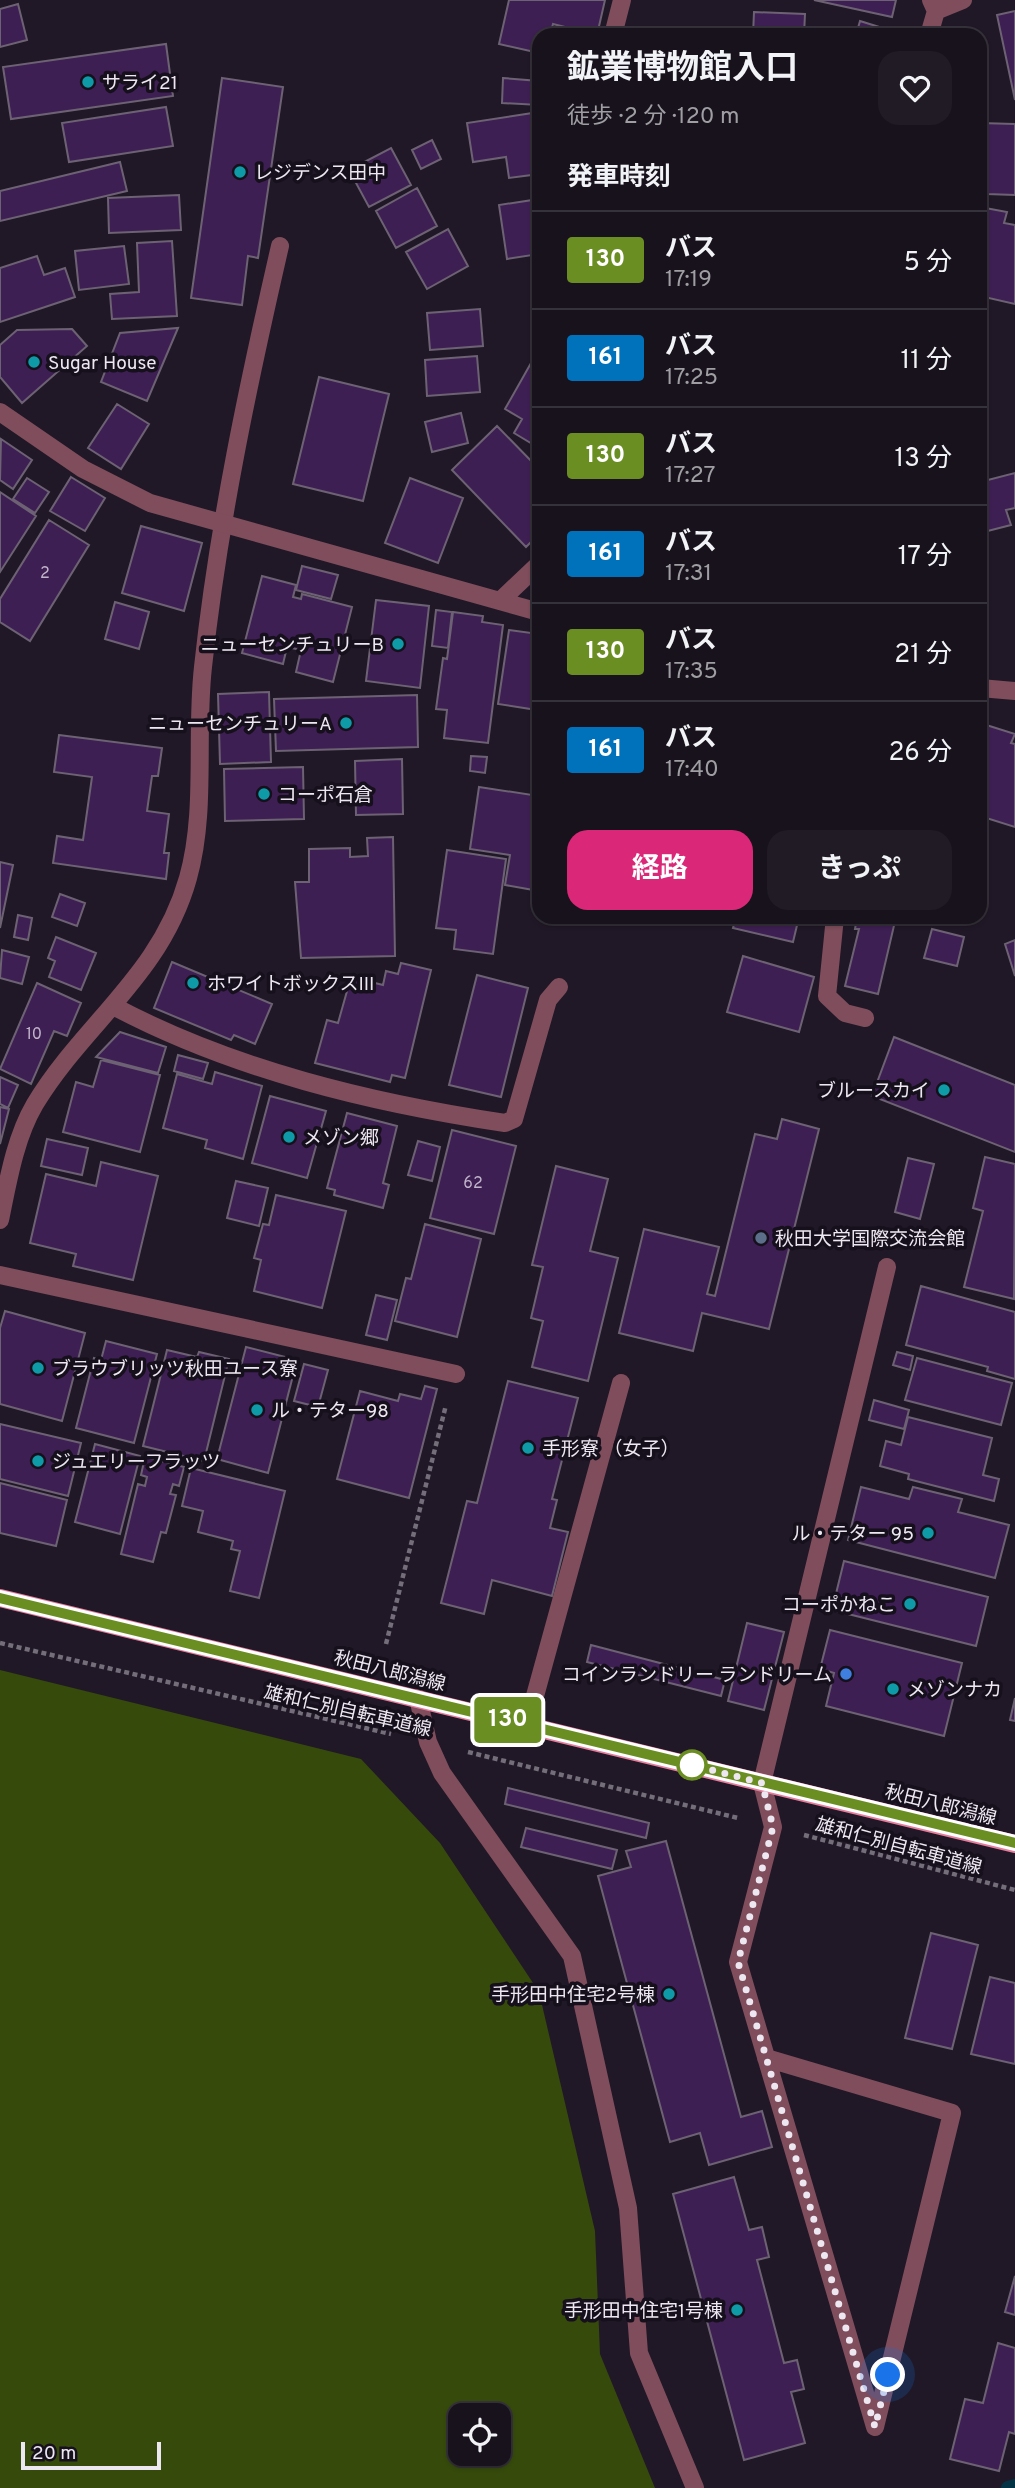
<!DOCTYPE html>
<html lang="ja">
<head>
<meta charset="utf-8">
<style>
	:root { --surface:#18121c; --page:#211b25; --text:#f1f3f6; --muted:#9f9ea3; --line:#36323b; --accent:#db2777 }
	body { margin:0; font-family:Overpass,"Noto Sans JP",sans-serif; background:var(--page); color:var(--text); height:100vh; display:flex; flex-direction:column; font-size:26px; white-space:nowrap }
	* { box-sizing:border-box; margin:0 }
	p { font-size:23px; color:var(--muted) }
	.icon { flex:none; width:38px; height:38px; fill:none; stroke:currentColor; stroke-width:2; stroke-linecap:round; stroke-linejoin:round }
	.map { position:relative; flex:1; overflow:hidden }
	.drawer { position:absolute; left:532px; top:28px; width:455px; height:896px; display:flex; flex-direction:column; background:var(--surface); border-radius:21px; box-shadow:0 2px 5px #0004,0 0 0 2px var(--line) }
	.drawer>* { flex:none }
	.badge { padding:0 14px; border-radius:5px; font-size:24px; line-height:46px }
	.tools { position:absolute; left:448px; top:2403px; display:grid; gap:14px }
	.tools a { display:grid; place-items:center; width:63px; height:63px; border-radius:14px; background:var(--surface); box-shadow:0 2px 5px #0004,0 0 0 2px var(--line); font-size:35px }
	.scale { position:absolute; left:21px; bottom:18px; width:140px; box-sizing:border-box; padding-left:7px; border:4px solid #ede7f1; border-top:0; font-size:19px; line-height:24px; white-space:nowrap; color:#ede7f1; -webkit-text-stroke:5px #160f1c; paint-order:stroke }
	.you { position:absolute; width:35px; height:35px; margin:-18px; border:5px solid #fff; border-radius:50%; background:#1a73e8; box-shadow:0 0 0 10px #1a73e833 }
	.map>.badge { position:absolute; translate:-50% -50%; box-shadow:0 0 0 4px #fff }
	h2 { padding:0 35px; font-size:26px; line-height:63px }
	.round { display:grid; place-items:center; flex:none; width:74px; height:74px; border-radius:21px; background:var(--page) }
	.overview { display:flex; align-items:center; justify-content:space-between; height:119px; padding:0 35px }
	h1 { font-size:33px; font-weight:700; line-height:52px }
	.action { display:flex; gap:14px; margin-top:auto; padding:14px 35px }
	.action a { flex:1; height:80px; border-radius:21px; background:var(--accent); color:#fff; font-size:28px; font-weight:700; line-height:80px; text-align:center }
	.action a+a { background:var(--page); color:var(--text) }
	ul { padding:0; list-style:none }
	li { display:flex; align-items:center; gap:21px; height:98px; padding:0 35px; border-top:2px solid var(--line) }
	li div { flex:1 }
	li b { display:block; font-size:26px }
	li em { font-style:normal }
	li .badge { min-width:77px; font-weight:700; text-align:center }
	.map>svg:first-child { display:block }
	.green { fill:#364a0c; fill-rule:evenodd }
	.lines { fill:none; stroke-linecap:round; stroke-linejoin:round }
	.stream { stroke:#033244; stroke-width:14 }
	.building { fill:#3e1f53; stroke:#6c6273; stroke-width:2 }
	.path { stroke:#746d7a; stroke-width:4.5; stroke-dasharray:5 3.5; stroke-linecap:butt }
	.service { stroke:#7f4d5b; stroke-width:18 }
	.minor { stroke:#7f4d5b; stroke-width:18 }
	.primary { stroke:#e47c9b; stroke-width:18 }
	.line-casing { stroke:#fff; stroke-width:16 }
	.line { stroke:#6b8e23; stroke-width:10 }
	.walk { stroke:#ede7f1; stroke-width:7; stroke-dasharray:0 12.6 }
	.culture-dot { fill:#0f9aa8; stroke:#160f1c; stroke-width:2.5 }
	.service-dot { fill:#5c6f8a; stroke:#160f1c; stroke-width:2.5 }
	.shop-dot { fill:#3f7fe0; stroke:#160f1c; stroke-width:2.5 }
	.stop-dot { fill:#fff; stroke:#6b8e23; stroke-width:3.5 }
	.labels { text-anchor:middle; stroke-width:7; stroke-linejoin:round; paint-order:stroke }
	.number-label { font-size:16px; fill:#c1b5ca }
	.poi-label { font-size:19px; fill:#ede7f1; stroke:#160f1c; text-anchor:start }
	.street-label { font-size:19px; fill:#ede7f1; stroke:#160f1c }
</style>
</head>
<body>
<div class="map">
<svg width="1015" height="2488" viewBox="0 0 1015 2488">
	<rect width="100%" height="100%" fill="#201826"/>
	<path class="green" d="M 0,1670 L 361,1759 L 440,1843 L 539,1992 L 595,2231 L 600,2354 L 655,2488 L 0,2488 ZM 460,2415 L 499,2415 L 499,2454 L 460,2454 Z"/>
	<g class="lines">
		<path class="stream" d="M 1008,2488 L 1015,2486"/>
	</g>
	<path class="building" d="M 509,0 L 605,0 L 597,35 L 553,24 L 550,35 L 539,35 L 539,53 L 499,44 Z
		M 814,0 L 896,0 L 892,17 Z
		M 18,4 L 27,40 L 0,47 L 0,9 Z
		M 1015,11 L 1015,100 L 997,15 Z
		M 754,12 L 805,14 L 804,35 L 753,35 Z
		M 860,21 L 905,35 L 856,35 Z
		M 166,44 L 173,96 L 11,119 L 3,67 Z
		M 222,78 L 283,87 L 258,258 L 248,256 L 242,305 L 191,298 Z
		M 503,78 L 539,81 L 539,105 L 502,103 Z
		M 166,107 L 173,146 L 69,162 L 62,123 Z
		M 539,112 L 539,174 L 509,178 L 506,157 L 473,162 L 467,123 Z
		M 980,123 L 1015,124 L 1015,195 L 987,194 L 988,155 L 980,157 Z
		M 432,140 L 441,159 L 421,169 L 412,150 Z
		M 391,148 L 411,185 L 369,207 L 349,170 Z
		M 120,162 L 127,191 L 0,221 L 0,191 Z
		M 417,188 L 437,226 L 396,248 L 376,211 Z
		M 179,195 L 181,230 L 109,233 L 108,198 Z
		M 539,199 L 539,254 L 507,259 L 499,205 Z
		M 980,207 L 1007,212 L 1004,223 L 1015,225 L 1015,304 L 980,296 Z
		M 448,229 L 468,266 L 427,289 L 406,252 Z
		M 172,241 L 177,316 L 112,319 L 110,294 L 139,292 L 137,243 Z
		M 124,246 L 129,284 L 79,290 L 75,251 Z
		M 37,256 L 44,275 L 65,268 L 75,297 L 0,322 L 0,268 Z
		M 480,309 L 483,346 L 430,350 L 427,313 Z
		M 178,328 L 147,401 L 101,382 L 120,333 Z
		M 72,329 L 87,346 L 22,403 L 0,377 L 0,345 L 17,330 Z
		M 983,355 L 986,391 L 980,392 L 980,356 Z
		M 477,356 L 480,392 L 427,396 L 425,360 Z
		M 535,356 L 539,359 L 539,448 L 514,433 L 522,419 L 505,409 Z
		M 319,377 L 389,394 L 363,501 L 293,484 Z
		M 117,404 L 149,424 L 121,469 L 88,448 Z
		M 461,413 L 468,443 L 432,452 L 425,422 Z
		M 497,426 L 539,469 L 539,534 L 526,547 L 452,470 Z
		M 1,439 L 32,460 L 13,489 L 0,480 Z
		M 1015,473 L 1015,508 L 1006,510 L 1011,525 L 980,533 L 980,482 Z
		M 71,477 L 105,498 L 85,531 L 50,511 Z
		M 27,478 L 49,492 L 35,513 L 13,499 Z
		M 410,478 L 463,498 L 438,563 L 385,543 Z
		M 0,492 L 36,516 L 0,572 Z
		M 49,520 L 89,545 L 30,641 L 0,622 L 0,599 Z
		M 141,526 L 202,543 L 184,611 L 122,593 Z
		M 302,566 L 338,575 L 331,599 L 296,590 Z
		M 262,576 L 296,585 L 293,597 L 301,599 L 302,594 L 352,607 L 333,682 L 296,672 L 301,650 L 287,647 L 283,664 L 242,653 Z
		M 376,600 L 429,606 L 420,688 L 366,681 Z
		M 115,602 L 149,612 L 139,649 L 105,639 Z
		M 436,610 L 452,612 L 448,648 L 432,646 Z
		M 453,612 L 483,616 L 482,622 L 503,625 L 488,743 L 444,738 L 447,710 L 436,709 L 443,658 L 447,659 Z
		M 509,630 L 539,634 L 537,710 L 498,704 Z
		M 269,692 L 271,762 L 220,764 L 218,694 Z
		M 417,695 L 418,747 L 276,751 L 274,699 Z
		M 980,723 L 1015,734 L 1011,743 L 1015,744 L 1015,827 L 980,816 Z
		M 59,735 L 162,748 L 158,776 L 152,776 L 147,811 L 169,814 L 164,853 L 169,853 L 166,879 L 53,863 L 57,836 L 83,840 L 92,777 L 54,772 Z
		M 471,756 L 487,757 L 485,773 L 470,771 Z
		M 402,759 L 403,814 L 356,815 L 355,761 Z
		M 303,767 L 304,819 L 225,821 L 224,769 Z
		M 479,787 L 539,796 L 539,891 L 505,885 L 510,855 L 470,849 Z
		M 393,837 L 395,956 L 301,958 L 295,882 L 309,882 L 309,849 L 350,848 L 350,857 L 368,856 L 367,838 Z
		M 447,850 L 506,859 L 493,954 L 454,949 L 456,930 L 436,928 Z
		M 0,862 L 13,865 L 0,928 Z
		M 60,894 L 85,903 L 77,926 L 52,917 Z
		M 18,915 L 32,918 L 28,940 L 14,937 Z
		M 736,917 L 799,917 L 793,942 L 733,928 Z
		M 857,917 L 896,917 L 878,994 L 845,986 L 859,929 L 855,929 Z
		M 932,929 L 964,937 L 957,966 L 924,958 Z
		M 56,937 L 96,953 L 81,990 L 49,977 L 55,961 L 48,958 Z
		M 1015,940 L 1015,976 L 1005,944 Z
		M 2,950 L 29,957 L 22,984 L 0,978 Z
		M 743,956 L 814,977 L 799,1032 L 727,1012 Z
		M 172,962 L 272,1004 L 255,1044 L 234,1035 L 231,1040 L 154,1008 Z
		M 401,963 L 431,970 L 405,1078 L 392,1075 L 390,1082 L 315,1063 L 327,1020 L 338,1023 L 351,977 L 383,985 L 386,971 L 398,974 Z
		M 477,975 L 528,988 L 501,1097 L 449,1085 Z
		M 37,983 L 81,1003 L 67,1036 L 54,1031 L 31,1084 L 0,1069 Z
		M 120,1032 L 166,1047 L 158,1073 L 96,1057 Z
		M 894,1037 L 1015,1085 L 1015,1152 L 872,1096 Z
		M 178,1055 L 208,1063 L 203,1079 L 174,1071 Z
		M 101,1060 L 160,1075 L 140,1152 L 63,1132 L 76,1082 L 93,1087 Z
		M 215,1072 L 262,1086 L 243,1159 L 205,1148 L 207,1140 L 163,1128 L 177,1074 L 212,1084 Z
		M 0,1077 L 18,1085 L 8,1108 L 0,1104 Z
		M 270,1096 L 326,1111 L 307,1178 L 252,1163 Z
		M 0,1107 L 9,1109 L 0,1144 Z
		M 347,1113 L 397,1126 L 383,1183 L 389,1185 L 383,1208 L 334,1195 L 335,1190 L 327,1188 Z
		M 782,1119 L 819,1129 L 769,1329 L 702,1313 L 693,1351 L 619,1333 L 644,1229 L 719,1247 L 707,1294 L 715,1296 L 755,1134 L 777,1139 Z
		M 452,1130 L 516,1146 L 494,1234 L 430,1218 Z
		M 47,1139 L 88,1148 L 82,1175 L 41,1166 Z
		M 418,1141 L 440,1147 L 432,1181 L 408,1175 Z
		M 985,1157 L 1015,1164 L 1014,1299 L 964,1287 L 983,1211 L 973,1208 Z
		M 908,1158 L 934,1164 L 920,1219 L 895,1212 Z
		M 101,1162 L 158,1176 L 133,1280 L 73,1266 L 76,1254 L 30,1243 L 46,1174 L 96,1186 Z
		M 556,1166 L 608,1179 L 590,1251 L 618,1258 L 588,1381 L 532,1367 L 543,1321 L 531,1318 L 543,1267 L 532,1265 Z
		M 236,1181 L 268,1188 L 259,1226 L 227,1218 Z
		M 276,1195 L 346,1211 L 322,1308 L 254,1291 L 261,1260 L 254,1258 L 263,1224 L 269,1225 Z
		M 425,1224 L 481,1239 L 457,1337 L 395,1321 L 406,1278 L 411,1279 Z
		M 921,1286 L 1015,1312 L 1015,1379 L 987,1371 L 988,1367 L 906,1345 Z
		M 376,1295 L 397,1300 L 387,1340 L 366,1335 Z
		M 5,1311 L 85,1333 L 62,1421 L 0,1404 L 0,1328 Z
		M 106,1341 L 157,1354 L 134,1443 L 76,1428 L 94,1358 L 101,1360 Z
		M 246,1347 L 297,1360 L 268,1473 L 217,1459 Z
		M 167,1350 L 197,1357 L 199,1352 L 229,1359 L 204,1461 L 143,1446 Z
		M 897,1352 L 913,1356 L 910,1370 L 893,1365 Z
		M 917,1358 L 1012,1383 L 1001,1425 L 905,1400 Z
		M 304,1364 L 328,1370 L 318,1407 L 294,1401 Z
		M 508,1381 L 578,1398 L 552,1499 L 557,1500 L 550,1528 L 568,1532 L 552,1596 L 492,1580 L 484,1614 L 441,1603 L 467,1501 L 477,1503 Z
		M 425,1386 L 437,1389 L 409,1498 L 337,1479 L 360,1391 L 398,1401 L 400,1394 L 421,1399 Z
		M 874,1400 L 909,1410 L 904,1429 L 869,1420 Z
		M 908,1417 L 992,1438 L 983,1475 L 999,1479 L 994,1501 L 908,1479 L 909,1474 L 880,1466 L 886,1441 L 901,1445 Z
		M 0,1424 L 81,1443 L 68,1496 L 0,1479 Z
		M 95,1444 L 140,1456 L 120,1534 L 75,1522 Z
		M 145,1457 L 184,1467 L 179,1486 L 173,1484 L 170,1494 L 176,1495 L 166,1533 L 161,1532 L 153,1562 L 121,1554 L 138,1484 L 145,1486 L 147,1477 L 141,1475 Z
		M 191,1468 L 285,1491 L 259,1598 L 230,1591 L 240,1551 L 231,1549 L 233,1541 L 198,1532 L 203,1511 L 182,1506 Z
		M 0,1483 L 67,1500 L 56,1546 L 0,1533 Z
		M 861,1487 L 909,1499 L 913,1487 L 962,1499 L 958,1512 L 1009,1525 L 995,1578 L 848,1540 Z
		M 844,1561 L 988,1597 L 976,1646 L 832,1610 Z
		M 747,1623 L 784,1632 L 764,1710 L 728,1701 Z
		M 830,1630 L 962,1663 L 944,1736 L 826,1706 L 834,1673 L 820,1669 Z
		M 591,1645 L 725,1680 L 721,1696 L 587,1662 Z
		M 1015,1698 L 1015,1721 L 1010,1720 Z
		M 508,1788 L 649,1823 L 646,1838 L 505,1804 Z
		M 526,1828 L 617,1850 L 612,1869 L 521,1847 Z
		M 666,1841 L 741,2117 L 762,2111 L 772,2147 L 709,2165 L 700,2133 L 670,2142 L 598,1876 L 631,1867 L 626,1851 Z
		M 931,1933 L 978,1945 L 952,2049 L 905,2038 Z
		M 990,1977 L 1015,1983 L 1015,2064 L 971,2054 Z
		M 734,2177 L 749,2230 L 762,2227 L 769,2257 L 757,2260 L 784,2363 L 797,2360 L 804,2389 L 791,2392 L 805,2443 L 744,2460 L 673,2194 Z
		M 1015,2276 L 1015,2315 L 1005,2312 Z
		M 998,2343 L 1015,2348 L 1015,2434 L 1009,2432 L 999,2471 L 950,2459 L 965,2399 L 983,2403 Z"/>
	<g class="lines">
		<path class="path" d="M 0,1643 L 391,1734
			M 386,1644 L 446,1405
			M 468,1752 L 738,1818
			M 804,1835 L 1015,1890"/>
		<path class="service" d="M 835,917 L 827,996 L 845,1013 L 865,1018
			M 113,1006 C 234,1070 371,1103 505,1123 L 514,1119 L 548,1000 L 559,987
			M 0,1220 C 8,1181 15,1138 35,1104 C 84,1023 161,975 188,878 C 207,810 195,737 203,667 C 218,526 248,385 280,246
			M 0,1275 L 456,1374
			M 527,1725 L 621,1383"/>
		<path class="minor" d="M 936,11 L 963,0
			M 613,35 L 622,0
			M 929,35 L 936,11 L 931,0
			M 0,412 L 83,469 L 150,503 L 539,612
			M 500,601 L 539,564
			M 980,688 L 1015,691
			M 418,1698 L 428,1742 L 442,1773 L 572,1956 L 628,2208 L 639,2353 L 695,2488
			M 766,2058 L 952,2113 L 875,2427 L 738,1962 L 773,1827 L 762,1783 L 887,1267"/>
		<path class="primary" d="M 0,1598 L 1015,1844"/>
	</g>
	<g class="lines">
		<defs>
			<path id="line" d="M 0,1598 L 1015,1843"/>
		</defs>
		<use href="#line" class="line-casing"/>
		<use href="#line" class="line"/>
		<path class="walk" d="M 692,1765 L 684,1763 L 762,1783 L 773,1827 L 738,1962 L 875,2427 L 888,2375"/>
	</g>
	<g class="culture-dot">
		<circle cx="88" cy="82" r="7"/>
		<circle cx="240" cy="172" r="7"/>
		<circle cx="34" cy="362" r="7"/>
		<circle cx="398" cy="644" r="7"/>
		<circle cx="346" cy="723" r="7"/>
		<circle cx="264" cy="794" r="7"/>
		<circle cx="193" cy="983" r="7"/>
		<circle cx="944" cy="1090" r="7"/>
		<circle cx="289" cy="1137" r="7"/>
		<circle cx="38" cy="1368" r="7"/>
		<circle cx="257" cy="1410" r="7"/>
		<circle cx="528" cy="1448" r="7"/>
		<circle cx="38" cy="1461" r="7"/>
		<circle cx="928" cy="1533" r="7"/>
		<circle cx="910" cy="1604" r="7"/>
		<circle cx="893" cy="1689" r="7"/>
		<circle cx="669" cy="1994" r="7"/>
		<circle cx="737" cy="2310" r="7"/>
	</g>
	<circle class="service-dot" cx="761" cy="1238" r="7"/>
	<circle class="shop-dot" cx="846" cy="1674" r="7"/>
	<circle class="stop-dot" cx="692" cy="1765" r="14"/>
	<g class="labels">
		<g class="number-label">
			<text x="45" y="578">2</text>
			<text x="34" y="1039">10</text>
			<text x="473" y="1188">62</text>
		</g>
		<g class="poi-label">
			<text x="102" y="89">サライ21</text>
			<text x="254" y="179">レジデンス田中</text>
			<text x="48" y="369">Sugar House</text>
			<text x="384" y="651" text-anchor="end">ニューセンチュリーB</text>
			<text x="332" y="730" text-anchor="end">ニューセンチュリーA</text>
			<text x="278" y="801">コーポ石倉</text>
			<text x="207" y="990">ホワイトボックスIII</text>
			<text x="930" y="1097" text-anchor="end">ブルースカイ</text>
			<text x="303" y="1144">メゾン郷</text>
			<text x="775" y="1245">秋田大学国際交流会館</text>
			<text x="52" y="1375">ブラウブリッツ秋田ユース寮</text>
			<text x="271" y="1417">ル・テター98</text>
			<text x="542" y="1455">手形寮 （女子）</text>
			<text x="52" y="1468">ジュエリーフラッツ</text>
			<text x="914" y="1540" text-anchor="end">ル・テター 95</text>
			<text x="896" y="1611" text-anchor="end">コーポかねこ</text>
			<text x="832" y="1681" text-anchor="end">コインランドリー ランドリーム</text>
			<text x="907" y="1696">メゾンナカ</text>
			<text x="655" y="2001" text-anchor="end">手形田中住宅2号棟</text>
			<text x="723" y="2317" text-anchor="end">手形田中住宅1号棟</text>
		</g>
		<g class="street-label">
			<text transform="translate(390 1670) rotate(14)" y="7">秋田八郎潟線</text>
			<text transform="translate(348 1710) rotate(13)" y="7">雄和仁別自転車道線</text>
			<text transform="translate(941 1804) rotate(14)" y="7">秋田八郎潟線</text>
			<text transform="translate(899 1845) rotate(15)" y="7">雄和仁別自転車道線</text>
		</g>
	</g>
</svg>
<div class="tools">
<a><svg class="icon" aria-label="locate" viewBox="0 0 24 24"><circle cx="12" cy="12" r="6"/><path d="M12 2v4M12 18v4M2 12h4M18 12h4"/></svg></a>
</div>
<div class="scale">20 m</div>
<div class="you" style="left:888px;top:2375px"></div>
<b class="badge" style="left:508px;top:1720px;background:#6b8e23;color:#fff">130</b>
<section class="drawer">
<div class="overview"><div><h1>鉱業博物館入口</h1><p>徒歩 · 2 分 · 120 m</p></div><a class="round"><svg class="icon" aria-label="heart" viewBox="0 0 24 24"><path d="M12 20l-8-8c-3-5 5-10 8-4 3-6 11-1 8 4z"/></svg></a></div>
<h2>発車時刻</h2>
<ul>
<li><span class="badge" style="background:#6b8e23;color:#fff">130</span><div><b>バス</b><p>17:19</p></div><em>5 分</em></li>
<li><span class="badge" style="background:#0072bc;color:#fff">161</span><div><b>バス</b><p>17:25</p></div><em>11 分</em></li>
<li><span class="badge" style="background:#6b8e23;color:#fff">130</span><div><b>バス</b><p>17:27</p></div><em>13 分</em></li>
<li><span class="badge" style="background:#0072bc;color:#fff">161</span><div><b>バス</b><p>17:31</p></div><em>17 分</em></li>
<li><span class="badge" style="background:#6b8e23;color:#fff">130</span><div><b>バス</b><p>17:35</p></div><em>21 分</em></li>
<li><span class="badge" style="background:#0072bc;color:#fff">161</span><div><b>バス</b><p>17:40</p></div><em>26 分</em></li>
</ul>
<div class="action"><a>経路</a><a>きっぷ</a></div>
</section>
</div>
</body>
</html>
